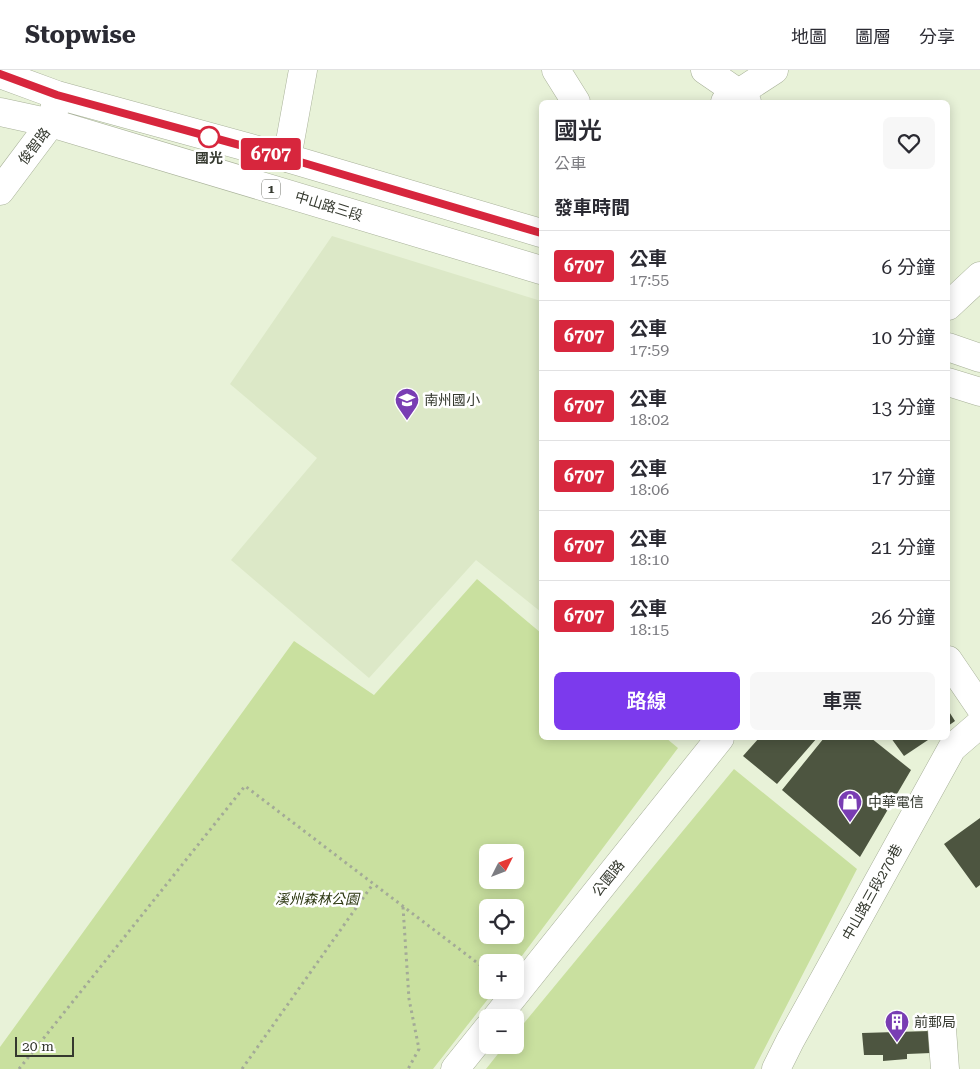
<!DOCTYPE html>
<html lang="zh-TW">
<head>
<meta charset="utf-8">
<style>
	:root { --surface:#fff; --page:#f7f7f7; --text:#2b2b33; --muted:#7c7c81; --line:#e1e1e2; --accent:#7c3aed }
	body { margin:0; font-family:"Roboto Serif","Noto Sans TC",serif; background:var(--page); color:var(--text); height:100vh; display:flex; flex-direction:column; font-size:19px; white-space:nowrap }
	* { box-sizing:border-box; margin:0 }
	p { font-size:16px; color:var(--muted) }
	.icon { flex:none; width:28px; height:28px; fill:none; stroke:currentColor; stroke-width:2; stroke-linecap:round; stroke-linejoin:round }
	.map { position:relative; flex:1; overflow:hidden }
	.side { position:absolute; left:539px; top:30px; width:411px; height:640px; display:flex; flex-direction:column; background:var(--surface); border-radius:8px; box-shadow:0 2px 12px #0003 }
	.side>* { flex:none }
	.badge { padding:0 10px; border-radius:4px; font-size:18px; line-height:32px }
	.needle { width:32px; rotate:48deg }
	.tools { position:absolute; left:479px; top:774px; display:grid; gap:10px }
	.tools a { display:grid; place-items:center; width:45px; height:45px; border-radius:8px; background:var(--surface); box-shadow:0 2px 12px #0003; font-size:25px }
	.scale { position:absolute; left:15px; bottom:12px; width:59px; box-sizing:border-box; padding-left:5px; border:2px solid #35392f; border-top:0; font-size:14px; line-height:18px; white-space:nowrap; color:#35392f; -webkit-text-stroke:4px #fff; paint-order:stroke }
	.map>.badge { position:absolute; translate:-50% -50%; box-shadow:0 0 0 2px #fff }
	h2 { padding:0 15px; font-size:19px; line-height:45px }
	.round { display:grid; place-items:center; flex:none; width:52px; height:52px; border-radius:8px; background:var(--page) }
	.overview { display:flex; align-items:center; justify-content:space-between; height:85px; padding:0 15px }
	h1 { font-size:24px; font-weight:600; line-height:38px }
	.primary-button { display:flex; gap:10px; margin-top:auto; padding:10px 15px }
	.primary-button a { flex:1; height:58px; border-radius:8px; background:var(--accent); color:#fff; font-size:20px; font-weight:600; line-height:58px; text-align:center }
	.primary-button a+a { background:var(--page); color:var(--text) }
	ul { padding:0; list-style:none }
	li { display:flex; align-items:center; gap:15px; height:70px; padding:0 15px; border-top:1px solid var(--line) }
	li div { flex:1 }
	li b { display:block; font-size:19px }
	li em { font-style:normal }
	li .badge { min-width:55px; font-weight:700; text-align:center }
	header { display:flex; align-items:center; gap:30px; box-sizing:border-box; height:70px; padding:0 25px; background:var(--surface); border-bottom:1px solid var(--line) }
	header strong { font-size:24px }
	nav { display:flex; gap:28px; margin-inline-start:auto; font-size:18px }
	.map>svg:first-child { display:block }
	.built { fill:#dce8c7 }
	.green { fill:#c9e09f; fill-rule:evenodd }
	.building { fill:#4d5540 }
	.lines { fill:none; stroke-linecap:round; stroke-linejoin:round }
	.minor-casing { stroke:#a8b199; stroke-width:29 }
	.major-casing { stroke:#a8b199; stroke-width:29 }
	.path { stroke:#a3aa97; stroke-width:3; stroke-dasharray:2.5 4; stroke-linecap:butt }
	.minor { stroke:#fff; stroke-width:28 }
	.major { stroke:#fff; stroke-width:28 }
	.line-casing { stroke:#fff; stroke-width:11 }
	.line { stroke:#d7263d; stroke-width:8 }
	.stop-dot { fill:#fff; stroke:#d7263d; stroke-width:2.5 }
	.labels { text-anchor:middle; stroke-width:5; stroke-linejoin:round; paint-order:stroke }
	.shield { fill:#fff; stroke:#72746d; stroke-width:1 }
	.shield-label { font-size:12px; font-weight:bold; fill:#35392f }
	.street-label { font-size:14px; fill:#35392f; stroke:#fff }
	.stop-label { font-size:14px; font-weight:bold; fill:#35392f; stroke:#fff }
	.poi-label { font-size:14px; fill:#35392f; stroke:#fff; text-anchor:start }
	.park-label { font-size:14px; font-style:italic; fill:#2c3711; stroke:#fff }
</style>
</head>
<body>
<header>
<strong>Stopwise</strong>
<nav><a>地圖</a><a>圖層</a><a>分享</a></nav>
</header>
<div class="map">
<svg width="980" height="999" viewBox="0 0 980 999">
	<rect width="100%" height="100%" fill="#e8f2d8"/>
	<path class="built" d="M 332,166 L 541,231 L 541,542 L 476,490 L 369,608 L 231,490 L 317,388 L 230,314 Z"/>
	<path class="green" d="M 477,509 L 541,563 L 541,668 L 666,668 L 678,678 L 515,895 L 515,892 L 488,892 L 488,920 L 495,920 L 433,999 L 0,999 L 0,977 L 294,571 L 374,625 ZM 488,782 L 515,782 L 515,810 L 488,810 ZM 488,838 L 515,838 L 515,865 L 488,865 Z
		M 734,699 L 857,799 L 754,999 L 486,999 L 505,975 L 515,975 L 515,964 Z"/>
	<path class="building" d="M 948,640 L 955,651 L 948,656 Z
		M 759,668 L 817,668 L 777,714 L 743,686 Z
		M 824,668 L 871,668 L 911,700 L 860,787 L 782,720 Z
		M 891,668 L 931,668 L 904,686 Z
		M 980,748 L 980,815 L 976,818 L 944,774 Z
		M 930,961 L 931,983 L 907,984 L 907,989 L 883,991 L 883,985 L 864,985 L 862,963 Z"/>
	<g class="lines">
		<defs>
			<path id="minor" d="M 556,0 L 576,32
				M 705,0 L 740,24 L 747,32
				M 725,32 L 774,0
				M 287,88 L 303,0
				M 0,121 L 51,53 L 56,32
				M 948,236 L 980,206
				M 496,948 L 720,668
				M 942,959 L 945,999
				M 455,999 L 488,958
				M 776,999 L 790,971 L 952,678 L 980,654"/>
			<path id="major" d="M 0,4 L 57,25 L 287,88 L 541,163
				M 0,42 L 51,53 L 541,200
				M 948,277 L 980,288
				M 948,312 L 980,322
				M 948,590 L 980,637"/>
		</defs>
		<use href="#minor" class="minor-casing"/>
		<use href="#major" class="major-casing"/>
		<path class="path" d="M 403,837 L 409,929 L 419,979 L 408,999
			M 19,999 L 245,716 L 488,901
			M 242,999 L 373,814"/>
		<use href="#minor" class="minor"/>
		<use href="#major" class="major"/>
	</g>
	<g class="lines">
		<defs>
			<path id="line" d="M 0,4 L 57,25 L 287,88 L 541,163"/>
		</defs>
		<use href="#line" class="line-casing"/>
		<use href="#line" class="line"/>
	</g>
	<defs>
		<symbol id="school-pin" viewBox="-11 -11 22 30"><path d="M0 17L-7.5 6A9.5 9.5 0 1 1 7.5 6Z" fill="#793db3" stroke="#fff"/><path d="M0-5L7-2L0 1L-7-2ZM-4 1L0 2.5L4 1V4Q0 6-4 4Z" fill="#fff"/></symbol>
		<symbol id="shop-pin" viewBox="-11 -11 22 30"><path d="M0 17L-7.5 6A9.5 9.5 0 1 1 7.5 6Z" fill="#793db3" stroke="#fff"/><path d="M-5-2.5h2.3a2.7 3.5 0 0 1 5.4 0H5L5.5 6h-11ZM-1.5-2.5h3a1.5 2.3 0 0 0-3 0Z" fill="#fff"/></symbol>
		<symbol id="building-pin" viewBox="-11 -11 22 30"><path d="M0 17L-7.5 6A9.5 9.5 0 1 1 7.5 6Z" fill="#793db3" stroke="#fff"/><path d="M-4-6H4V6H1V3H-1V6H-4ZM-2.5-4.3h1.7v1.8h-1.7ZM.8-4.3h1.7v1.8H.8ZM-2.5-1h1.7V.8h-1.7ZM.8-1h1.7V.8H.8Z" fill="#fff"/></symbol>
	</defs>
	<g fill-rule="evenodd">
		<use href="#school-pin" x="393" y="316" width="28" height="38"/>
		<use href="#shop-pin" x="836" y="718" width="28" height="38"/>
		<use href="#building-pin" x="883" y="938" width="28" height="38"/>
	</g>
	<circle class="stop-dot" cx="209" cy="67" r="10"/>
	<g class="labels">
		<rect class="shield" x="262" y="109.5" width="18" height="19" rx="4"/>
		<g class="shield-label">
			<text x="271" y="123">1</text>
		</g>
		<g class="street-label">
			<text transform="translate(34 76) rotate(-53)" y="5">俊智路</text>
			<text transform="translate(329 136) rotate(17)" y="5">中山路三段</text>
			<text transform="translate(608 808) rotate(-51)" y="5">公園路</text>
			<text transform="translate(872 822) rotate(-61)" y="5">中山路三段270巷</text>
		</g>
		<g class="stop-label">
			<text x="209" y="93">國光</text>
		</g>
		<g class="poi-label">
			<text x="424" y="335">南州國小</text>
			<text x="868" y="737">中華電信</text>
			<text x="914" y="957">前郵局</text>
		</g>
		<g class="park-label">
			<text x="317" y="834">溪州森林公園</text>
		</g>
	</g>
</svg>
<div class="tools">
<a><svg class="needle" viewBox="-14 -14 28 28"><path d="M0-13l5 13h-10z" fill="#e53935"/><path d="M0 13l5-13h-10z" fill="#7c7c81"/></svg></a>
<a><svg class="icon" aria-label="locate" viewBox="0 0 24 24"><circle cx="12" cy="12" r="6"/><path d="M12 2v4M12 18v4M2 12h4M18 12h4"/></svg></a>
<a>+</a>
<a>−</a>
</div>
<div class="scale">20 m</div>
<b class="badge" style="left:271px;top:84px;background:#d7263d;color:#fff">6707</b>
<section class="side">
<div class="overview"><div><h1>國光</h1><p>公車</p></div><a class="round"><svg class="icon" aria-label="heart" viewBox="0 0 24 24"><path d="M12 20l-8-8c-3-5 5-10 8-4 3-6 11-1 8 4z"/></svg></a></div>
<h2>發車時間</h2>
<ul>
<li><span class="badge" style="background:#d7263d;color:#fff">6707</span><div><b>公車</b><p>17:55</p></div><em>6 分鐘</em></li>
<li><span class="badge" style="background:#d7263d;color:#fff">6707</span><div><b>公車</b><p>17:59</p></div><em>10 分鐘</em></li>
<li><span class="badge" style="background:#d7263d;color:#fff">6707</span><div><b>公車</b><p>18:02</p></div><em>13 分鐘</em></li>
<li><span class="badge" style="background:#d7263d;color:#fff">6707</span><div><b>公車</b><p>18:06</p></div><em>17 分鐘</em></li>
<li><span class="badge" style="background:#d7263d;color:#fff">6707</span><div><b>公車</b><p>18:10</p></div><em>21 分鐘</em></li>
<li><span class="badge" style="background:#d7263d;color:#fff">6707</span><div><b>公車</b><p>18:15</p></div><em>26 分鐘</em></li>
</ul>
<div class="primary-button"><a>路線</a><a>車票</a></div>
</section>
</div>
</body>
</html>
